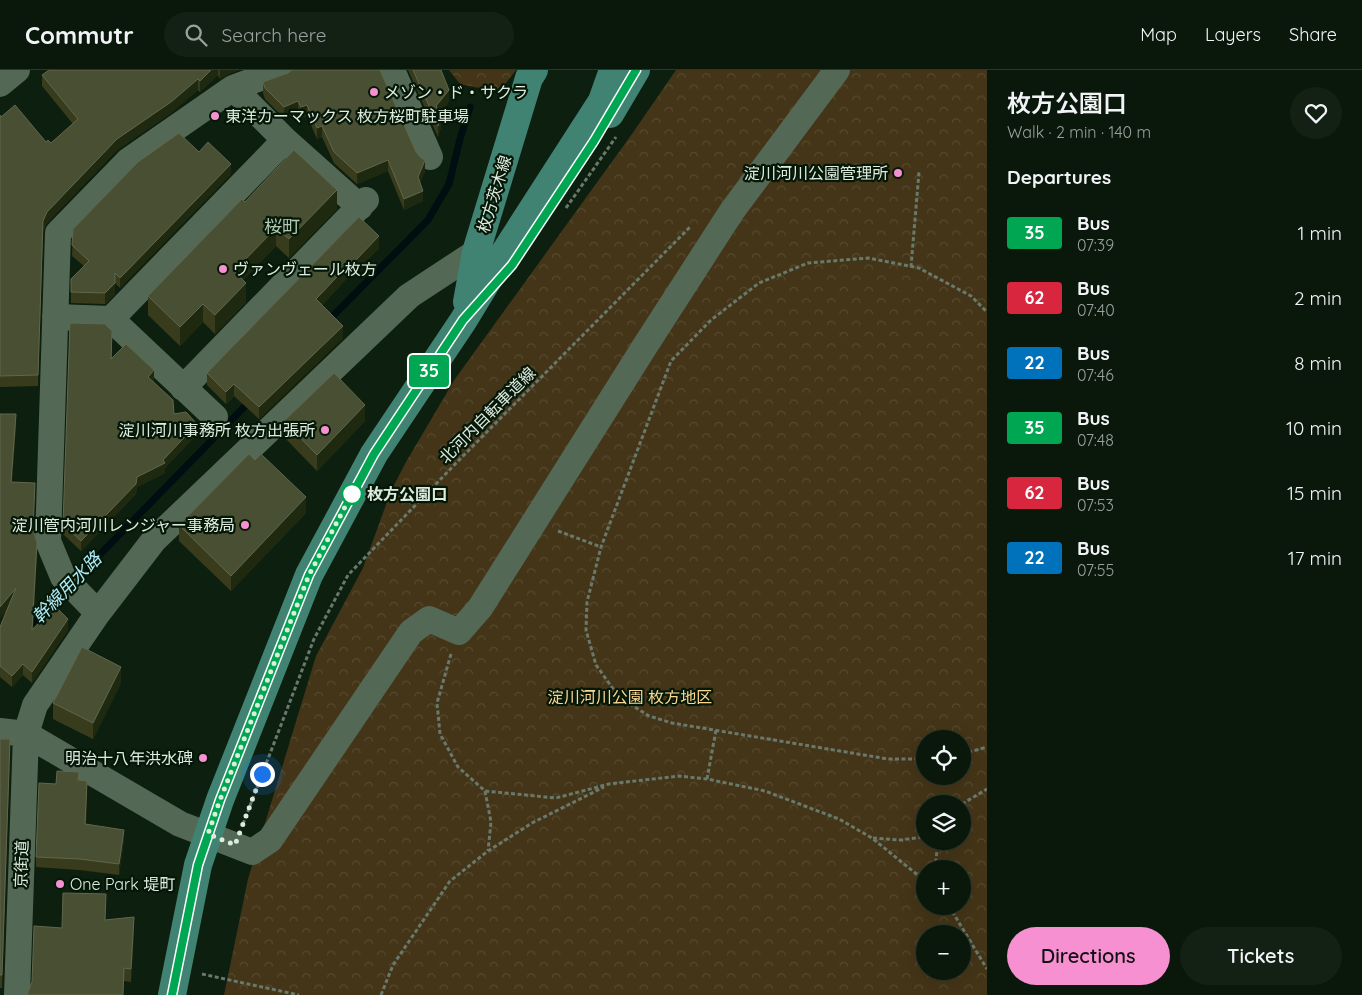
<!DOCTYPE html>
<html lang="en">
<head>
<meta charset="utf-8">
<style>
	:root { --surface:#0a180c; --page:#132115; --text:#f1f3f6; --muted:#99a09d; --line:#2a372d; --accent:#f690d0 }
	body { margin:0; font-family:Quicksand,"Noto Sans JP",sans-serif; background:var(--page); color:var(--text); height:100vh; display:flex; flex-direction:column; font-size:19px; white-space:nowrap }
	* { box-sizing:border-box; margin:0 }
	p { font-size:16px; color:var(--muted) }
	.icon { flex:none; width:28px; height:28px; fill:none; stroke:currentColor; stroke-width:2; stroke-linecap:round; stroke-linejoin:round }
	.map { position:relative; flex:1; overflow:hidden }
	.side { display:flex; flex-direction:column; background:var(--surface); width:375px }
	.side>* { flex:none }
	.badge { padding:0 10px; border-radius:4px; font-size:18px; line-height:32px }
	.controls { position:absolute; left:916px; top:660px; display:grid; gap:10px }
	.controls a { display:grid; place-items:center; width:55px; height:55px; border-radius:50%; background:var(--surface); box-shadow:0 5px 20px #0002,0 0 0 1px var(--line); font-size:25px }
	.you { position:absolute; width:25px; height:25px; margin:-12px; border:4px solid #fff; border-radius:50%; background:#1a73e8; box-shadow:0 0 0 8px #1a73e833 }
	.map>.badge { position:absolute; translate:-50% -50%; box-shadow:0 0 0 2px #fff }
	h2 { padding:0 20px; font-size:19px; line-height:45px }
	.round { display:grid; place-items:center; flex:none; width:52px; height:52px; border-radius:26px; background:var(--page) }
	.headline { display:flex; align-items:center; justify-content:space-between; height:85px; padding:0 20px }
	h1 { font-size:24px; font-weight:600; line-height:38px }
	.action { display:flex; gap:10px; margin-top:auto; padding:10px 20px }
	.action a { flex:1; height:58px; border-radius:30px; background:var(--accent); color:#111; font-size:20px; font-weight:600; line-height:58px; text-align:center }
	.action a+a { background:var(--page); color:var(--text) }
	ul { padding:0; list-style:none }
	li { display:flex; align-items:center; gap:15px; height:65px; padding:0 20px }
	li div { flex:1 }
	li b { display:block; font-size:19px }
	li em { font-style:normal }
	li .badge { min-width:55px; font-weight:700; text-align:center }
	header { display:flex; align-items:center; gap:30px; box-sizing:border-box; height:70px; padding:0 25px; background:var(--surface); border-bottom:1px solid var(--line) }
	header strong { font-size:24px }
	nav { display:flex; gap:28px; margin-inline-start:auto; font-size:18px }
	.search { width:350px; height:45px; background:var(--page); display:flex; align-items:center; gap:12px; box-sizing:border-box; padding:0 18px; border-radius:28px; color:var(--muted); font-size:19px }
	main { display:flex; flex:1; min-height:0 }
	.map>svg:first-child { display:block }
	.park { fill:url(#park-crowns); fill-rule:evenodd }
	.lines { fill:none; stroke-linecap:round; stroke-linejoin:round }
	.stream { stroke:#000d11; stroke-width:7 }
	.path { stroke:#69796b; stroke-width:3; stroke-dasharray:4 2.5; stroke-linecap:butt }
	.minor { stroke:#536955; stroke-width:26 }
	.major { stroke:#418372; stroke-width:28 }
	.wall { fill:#383c1d }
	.shaded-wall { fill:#1f290f }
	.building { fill:#494f32; stroke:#61674d }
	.line-casing { stroke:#fff; stroke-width:11 }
	.line { stroke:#00a651; stroke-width:8 }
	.walk { stroke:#deebdf; stroke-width:5; stroke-dasharray:0 9 }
	.poi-dot { fill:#f690d0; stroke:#051707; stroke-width:2 }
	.stop-dot { fill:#fff; stroke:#00a651; stroke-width:2.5 }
	.labels { text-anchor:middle; stroke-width:4.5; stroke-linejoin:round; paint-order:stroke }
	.poi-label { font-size:16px; fill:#deebdf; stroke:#051707; text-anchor:start }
	.street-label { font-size:16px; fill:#deebdf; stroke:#051707 }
	.stop-label { font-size:16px; font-weight:bold; fill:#deebdf; stroke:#051707; text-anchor:start }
	.park-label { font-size:16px; fill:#fbd592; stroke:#051707 }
	.neighbourhood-label { font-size:18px; fill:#b1c9b2; stroke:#051707 }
	.water-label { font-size:18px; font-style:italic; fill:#afebf8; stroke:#051707 }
</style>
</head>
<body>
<header>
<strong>Commutr</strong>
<div class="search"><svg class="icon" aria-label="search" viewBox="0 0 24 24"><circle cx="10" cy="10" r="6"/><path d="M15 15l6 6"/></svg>Search here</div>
<nav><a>Map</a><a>Layers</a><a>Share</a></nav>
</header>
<main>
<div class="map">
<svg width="987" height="925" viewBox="0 0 987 925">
	<defs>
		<pattern id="park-crowns" width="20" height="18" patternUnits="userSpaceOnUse" patternTransform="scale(1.25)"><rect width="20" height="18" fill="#443518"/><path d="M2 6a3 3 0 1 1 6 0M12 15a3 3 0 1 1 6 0" fill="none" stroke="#56492e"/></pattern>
	</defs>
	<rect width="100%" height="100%" fill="#0d2010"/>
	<path class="park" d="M 449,0 L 516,0 L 499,22 L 460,14 Z
		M 676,0 L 987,0 L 987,925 L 224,925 L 248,809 L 316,586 L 363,498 L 391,421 L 406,392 L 455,309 L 632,64 ZM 925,669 L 962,669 L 962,706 L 925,706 ZM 925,734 L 962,734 L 962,771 L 925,771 ZM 925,799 L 962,799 L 962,836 L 925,836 ZM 925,864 L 962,864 L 962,901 L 925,901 Z"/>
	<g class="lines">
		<path class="stream" d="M 327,252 L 428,150 L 449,114 L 460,69 L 470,37
			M 74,511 L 252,329
			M 26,559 L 66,519"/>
		<path class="path" d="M 566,138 L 616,67
			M 911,197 L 919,102
			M 558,461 L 601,477
			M 451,584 L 437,633 L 440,664 L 458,697 L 485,721 L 556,728 L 609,714 L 679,706 L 707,709 L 765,721 L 839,749 L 872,768 L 925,811
			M 962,684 L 987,677
			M 925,689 L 888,689 L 672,653 L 649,646 L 619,627 L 596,595 L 586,560 L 587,532 L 601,477 L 671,291 L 711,250 L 759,213 L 808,193 L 868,188 L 919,198 L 971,226 L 987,242
			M 707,709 L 716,660
			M 485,721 L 491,752 L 488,781
			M 962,734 L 987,719
			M 243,754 L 314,569 L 348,505 L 463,386 L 690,157
			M 873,768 L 900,770 L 925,767
			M 935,799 L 938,771
			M 949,836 L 987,899
			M 202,904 L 299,925
			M 381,925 L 393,895 L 450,811 L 488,781 L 532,753 L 604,717"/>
		<path class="minor" d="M 392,0 L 430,87
			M 0,14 L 17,0
			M 233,18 L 285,70 L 360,137
			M 55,247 L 111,249 L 215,347
			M 111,249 L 285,70
			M 183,318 L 366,130
			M 98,543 L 63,507 L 48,471 L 58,163 L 128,91 L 233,18 L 282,0
			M 0,661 L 26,664 L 180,754 L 252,782 L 270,770 L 411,562 L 429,549 L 459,562 L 480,538 L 645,276 L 732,141 L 837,0
			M 17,925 L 26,664 L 35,635 L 98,543 L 154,470 L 409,226 L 476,182"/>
		<path class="major" d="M 610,44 L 636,0
			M 467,232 L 476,182 L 529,8 L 534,0
			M 172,925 L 198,795 L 220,730 L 309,505 L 374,384 L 463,251 L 503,185 L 602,31 L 613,0"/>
	</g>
	<path class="wall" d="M 49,0 L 239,0 L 228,4 L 220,9 L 218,5 L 200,22 L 198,20 L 171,43 L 117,80 L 47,153 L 43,162 L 38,316 L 0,317 L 0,45 L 1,47 L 46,72 L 51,73 L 73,54 L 42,16 L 42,5 Z
		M 408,0 L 441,0 L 449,31 L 440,43 L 441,57 L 438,67 Z
		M 288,3 L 425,101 L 420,113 L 423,131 L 404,140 L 388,101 L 357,114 L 334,93 L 322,67 L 317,69 L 307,46 L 301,48 L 298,42 L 284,48 L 265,29 L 263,23 L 263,12 Z
		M 199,82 L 231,104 L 120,218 L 115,213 L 115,224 L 105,234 L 71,233 L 71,209 L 84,196 L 72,186 L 73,159 Z
		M 245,132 L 337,139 L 289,188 L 276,176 L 243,210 L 246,232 L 215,264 L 203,252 L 180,276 L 148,245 L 148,226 Z
		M 359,147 L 379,178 L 353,205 L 352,203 L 322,235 L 343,268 L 259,349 L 234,326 L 226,334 L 207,315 L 207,303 Z
		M 112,271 L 112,288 L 154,310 L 153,311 L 174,344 L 197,364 L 165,398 L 165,403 L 137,417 L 136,424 L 81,481 L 63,464 L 63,454 Z
		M 0,344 L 16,355 L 12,412 L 33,461 L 37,482 L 33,560 L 68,560 L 32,613 L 23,605 L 12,617 L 0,607 L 0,557 L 7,540 L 0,548 Z
		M 284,351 L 365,351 L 317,401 L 284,367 Z
		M 306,443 L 231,521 L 179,471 L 179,455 Z
		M 121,613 L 93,669 L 53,649 L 53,633 Z
		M 0,669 L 10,682 L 2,918 L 0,918 Z
		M 79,710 L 87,722 L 86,754 L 124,770 L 119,805 L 80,800 L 36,797 L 36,787 L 56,714 Z
		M 105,850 L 134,860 L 131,912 L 124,911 L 62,858 Z"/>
	<path class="shaded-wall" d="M 211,0 L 218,0 L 218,5 L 200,22 L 200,11 Z
		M 220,0 L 239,0 L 228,4 L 220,9 Z
		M 198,9 L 198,20 L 171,43 L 117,80 L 47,153 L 43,162 L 38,316 L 43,151 L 47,142 L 117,69 Z
		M 449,20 L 449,31 L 436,47 L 436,36 Z
		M 298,31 L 298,42 L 284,48 L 284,37 Z
		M 307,35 L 307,46 L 301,48 L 301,37 Z
		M 441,46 L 441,57 L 438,67 L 438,56 Z
		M 322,56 L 322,67 L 317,69 L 317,58 Z
		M 388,90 L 388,101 L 357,114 L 357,103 Z
		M 425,90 L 425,101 L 418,118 L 418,107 Z
		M 231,94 L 231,104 L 120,218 L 120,208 Z
		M 337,120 L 337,139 L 289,188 L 289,169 Z
		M 423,121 L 423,131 L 404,140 L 404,129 Z
		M 276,158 L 276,176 L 234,220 L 234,201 Z
		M 379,166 L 379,178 L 353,205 L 353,193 Z
		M 352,191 L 352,203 L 316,241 L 316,229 Z
		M 115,203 L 115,224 L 105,234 L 105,223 Z
		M 246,213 L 246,232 L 215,264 L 215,245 Z
		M 203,234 L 203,252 L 180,276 L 180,257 Z
		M 343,256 L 343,268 L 259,349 L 259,337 Z
		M 154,300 L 154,310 L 148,317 L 148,307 Z
		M 234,314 L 234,326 L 226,334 L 226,322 Z
		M 365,335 L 365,351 L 317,401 L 317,385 Z
		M 16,344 L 16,355 L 11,423 L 11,412 Z
		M 197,354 L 197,364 L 165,398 L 165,403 L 137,417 L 136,424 L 81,481 L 81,471 L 137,407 L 163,390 Z
		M 306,427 L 306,443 L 231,521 L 231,506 Z
		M 37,472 L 37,482 L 32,571 L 32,560 Z
		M 16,518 L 16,529 L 0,548 L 0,537 Z
		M 68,549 L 68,560 L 32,613 L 32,602 Z
		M 23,594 L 23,605 L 12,617 L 12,606 Z
		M 121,597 L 121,613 L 93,669 L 93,653 Z
		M 10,669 L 10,682 L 2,918 L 2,905 Z
		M 124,760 L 124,770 L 119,805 L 119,794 Z
		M 134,847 L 134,860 L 131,912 L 131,899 Z"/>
	<path class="building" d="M 49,0 L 211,0 L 200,11 L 198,9 L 171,32 L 117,69 L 47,142 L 43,151 L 38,305 L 0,306 L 0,45 L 1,47 L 15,35 L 46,72 L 48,70 L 51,73 L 78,49 L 42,5 Z
		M 292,0 L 380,0 L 416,82 L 421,88 L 425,90 L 418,107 L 423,121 L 404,129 L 388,90 L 357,103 L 334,82 L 322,56 L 317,58 L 307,35 L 301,37 L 298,31 L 284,37 L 265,18 L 263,12 L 288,3 Z
		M 413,0 L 441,0 L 449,20 L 436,36 L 441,46 L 438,56 Z
		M 179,63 L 199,82 L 208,72 L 231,94 L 120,208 L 115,203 L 115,213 L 105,223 L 71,222 L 71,209 L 89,191 L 72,175 L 73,159 L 138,92 Z
		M 294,80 L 337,120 L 289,169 L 276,158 L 234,201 L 246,213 L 215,245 L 203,234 L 180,257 L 148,226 L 242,129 L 245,132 Z
		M 359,147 L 379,166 L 353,193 L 352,191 L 316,229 L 343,256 L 259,337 L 234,314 L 226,322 L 207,303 Z
		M 70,253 L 105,254 L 112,261 L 111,289 L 126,274 L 154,300 L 148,307 L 173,330 L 174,344 L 186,342 L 197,354 L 163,390 L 165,393 L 137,407 L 136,414 L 81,471 L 63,454 Z
		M 334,303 L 365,335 L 317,385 L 284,351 Z
		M 0,344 L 16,344 L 11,412 L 35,413 L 33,460 L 37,472 L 32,560 L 55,536 L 68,549 L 32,602 L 23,594 L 12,606 L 0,596 L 0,557 L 16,518 L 0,537 Z
		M 249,384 L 255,390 L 261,384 L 306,427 L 231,506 L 179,455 Z
		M 82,577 L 121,597 L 93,653 L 53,633 Z
		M 0,669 L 10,669 L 2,905 L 0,905 Z
		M 57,701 L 79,702 L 78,710 L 87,711 L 85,754 L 124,760 L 119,794 L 80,789 L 36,787 L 39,713 L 56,714 Z
		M 63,823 L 106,824 L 105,850 L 134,847 L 131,899 L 124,898 L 123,925 L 28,925 L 28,922 L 32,912 L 34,856 L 62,858 Z"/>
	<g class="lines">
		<defs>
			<path id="line" d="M 172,925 L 198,795 L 220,730 L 309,505 L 374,384 L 463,250 L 512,195 L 594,71 L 636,0"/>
		</defs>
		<use href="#line" class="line-casing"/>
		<use href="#line" class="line"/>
		<path class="walk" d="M 262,704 L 235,775 L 208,764 L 220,730 L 309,505 L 355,418 L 352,424"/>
	</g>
	<g class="poi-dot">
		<circle cx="374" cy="22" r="5"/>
		<circle cx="215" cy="46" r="5"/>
		<circle cx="898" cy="103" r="5"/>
		<circle cx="223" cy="199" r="5"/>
		<circle cx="325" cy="360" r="5"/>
		<circle cx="245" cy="455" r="5"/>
		<circle cx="203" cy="688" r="5"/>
		<circle cx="60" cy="814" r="5"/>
	</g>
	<circle class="stop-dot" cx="352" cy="424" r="10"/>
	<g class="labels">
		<g class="poi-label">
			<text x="384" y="28">メゾン・ド・サクラ</text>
			<text x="225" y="52">東洋カーマックス 枚方桜町駐車場</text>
			<text x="888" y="109" text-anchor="end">淀川河川公園管理所</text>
			<text x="233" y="205">ヴァンヴェール枚方</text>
			<text x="315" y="366" text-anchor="end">淀川河川事務所 枚方出張所</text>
			<text x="235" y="461" text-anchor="end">淀川管内河川レンジャー事務局</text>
			<text x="193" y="694" text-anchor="end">明治十八年洪水碑</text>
			<text x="70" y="820">One Park 堤町</text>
		</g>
		<g class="street-label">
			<text transform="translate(494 124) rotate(-73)" y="6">枚方茨木線</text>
			<text transform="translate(487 345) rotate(-45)" y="6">北河内自転車道線</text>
			<text transform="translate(21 794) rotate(-88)" y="6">京街道</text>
		</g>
		<g class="stop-label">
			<text x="367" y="430">枚方公園口</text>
		</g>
		<g class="park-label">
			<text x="630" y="633">淀川河川公園 枚方地区</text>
		</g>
		<g class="neighbourhood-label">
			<text x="282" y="163">桜町</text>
		</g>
		<g class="water-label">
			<text transform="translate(67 518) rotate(-46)" y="6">幹線用水路</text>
		</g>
	</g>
</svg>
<div class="controls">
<a><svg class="icon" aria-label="locate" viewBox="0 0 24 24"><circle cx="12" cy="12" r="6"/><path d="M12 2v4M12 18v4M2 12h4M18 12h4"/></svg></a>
<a><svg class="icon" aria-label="layers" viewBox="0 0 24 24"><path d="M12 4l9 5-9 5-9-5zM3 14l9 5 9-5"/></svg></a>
<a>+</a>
<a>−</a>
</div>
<div class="you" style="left:262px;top:704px"></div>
<b class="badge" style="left:429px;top:301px;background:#00a651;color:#fff">35</b>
</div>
<section class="side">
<div class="headline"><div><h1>枚方公園口</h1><p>Walk · 2 min · 140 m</p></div><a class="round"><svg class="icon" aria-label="heart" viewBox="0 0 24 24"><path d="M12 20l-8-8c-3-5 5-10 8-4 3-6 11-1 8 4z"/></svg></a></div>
<h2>Departures</h2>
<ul>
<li><span class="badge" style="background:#00a651;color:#fff">35</span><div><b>Bus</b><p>07:39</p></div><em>1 min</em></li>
<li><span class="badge" style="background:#d7263d;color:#fff">62</span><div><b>Bus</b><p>07:40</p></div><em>2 min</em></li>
<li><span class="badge" style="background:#0072bc;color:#fff">22</span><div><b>Bus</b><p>07:46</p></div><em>8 min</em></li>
<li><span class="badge" style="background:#00a651;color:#fff">35</span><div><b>Bus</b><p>07:48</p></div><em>10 min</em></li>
<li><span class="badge" style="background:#d7263d;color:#fff">62</span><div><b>Bus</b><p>07:53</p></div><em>15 min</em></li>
<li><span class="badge" style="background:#0072bc;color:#fff">22</span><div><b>Bus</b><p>07:55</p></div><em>17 min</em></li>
</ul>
<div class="action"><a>Directions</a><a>Tickets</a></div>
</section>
</main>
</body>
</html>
